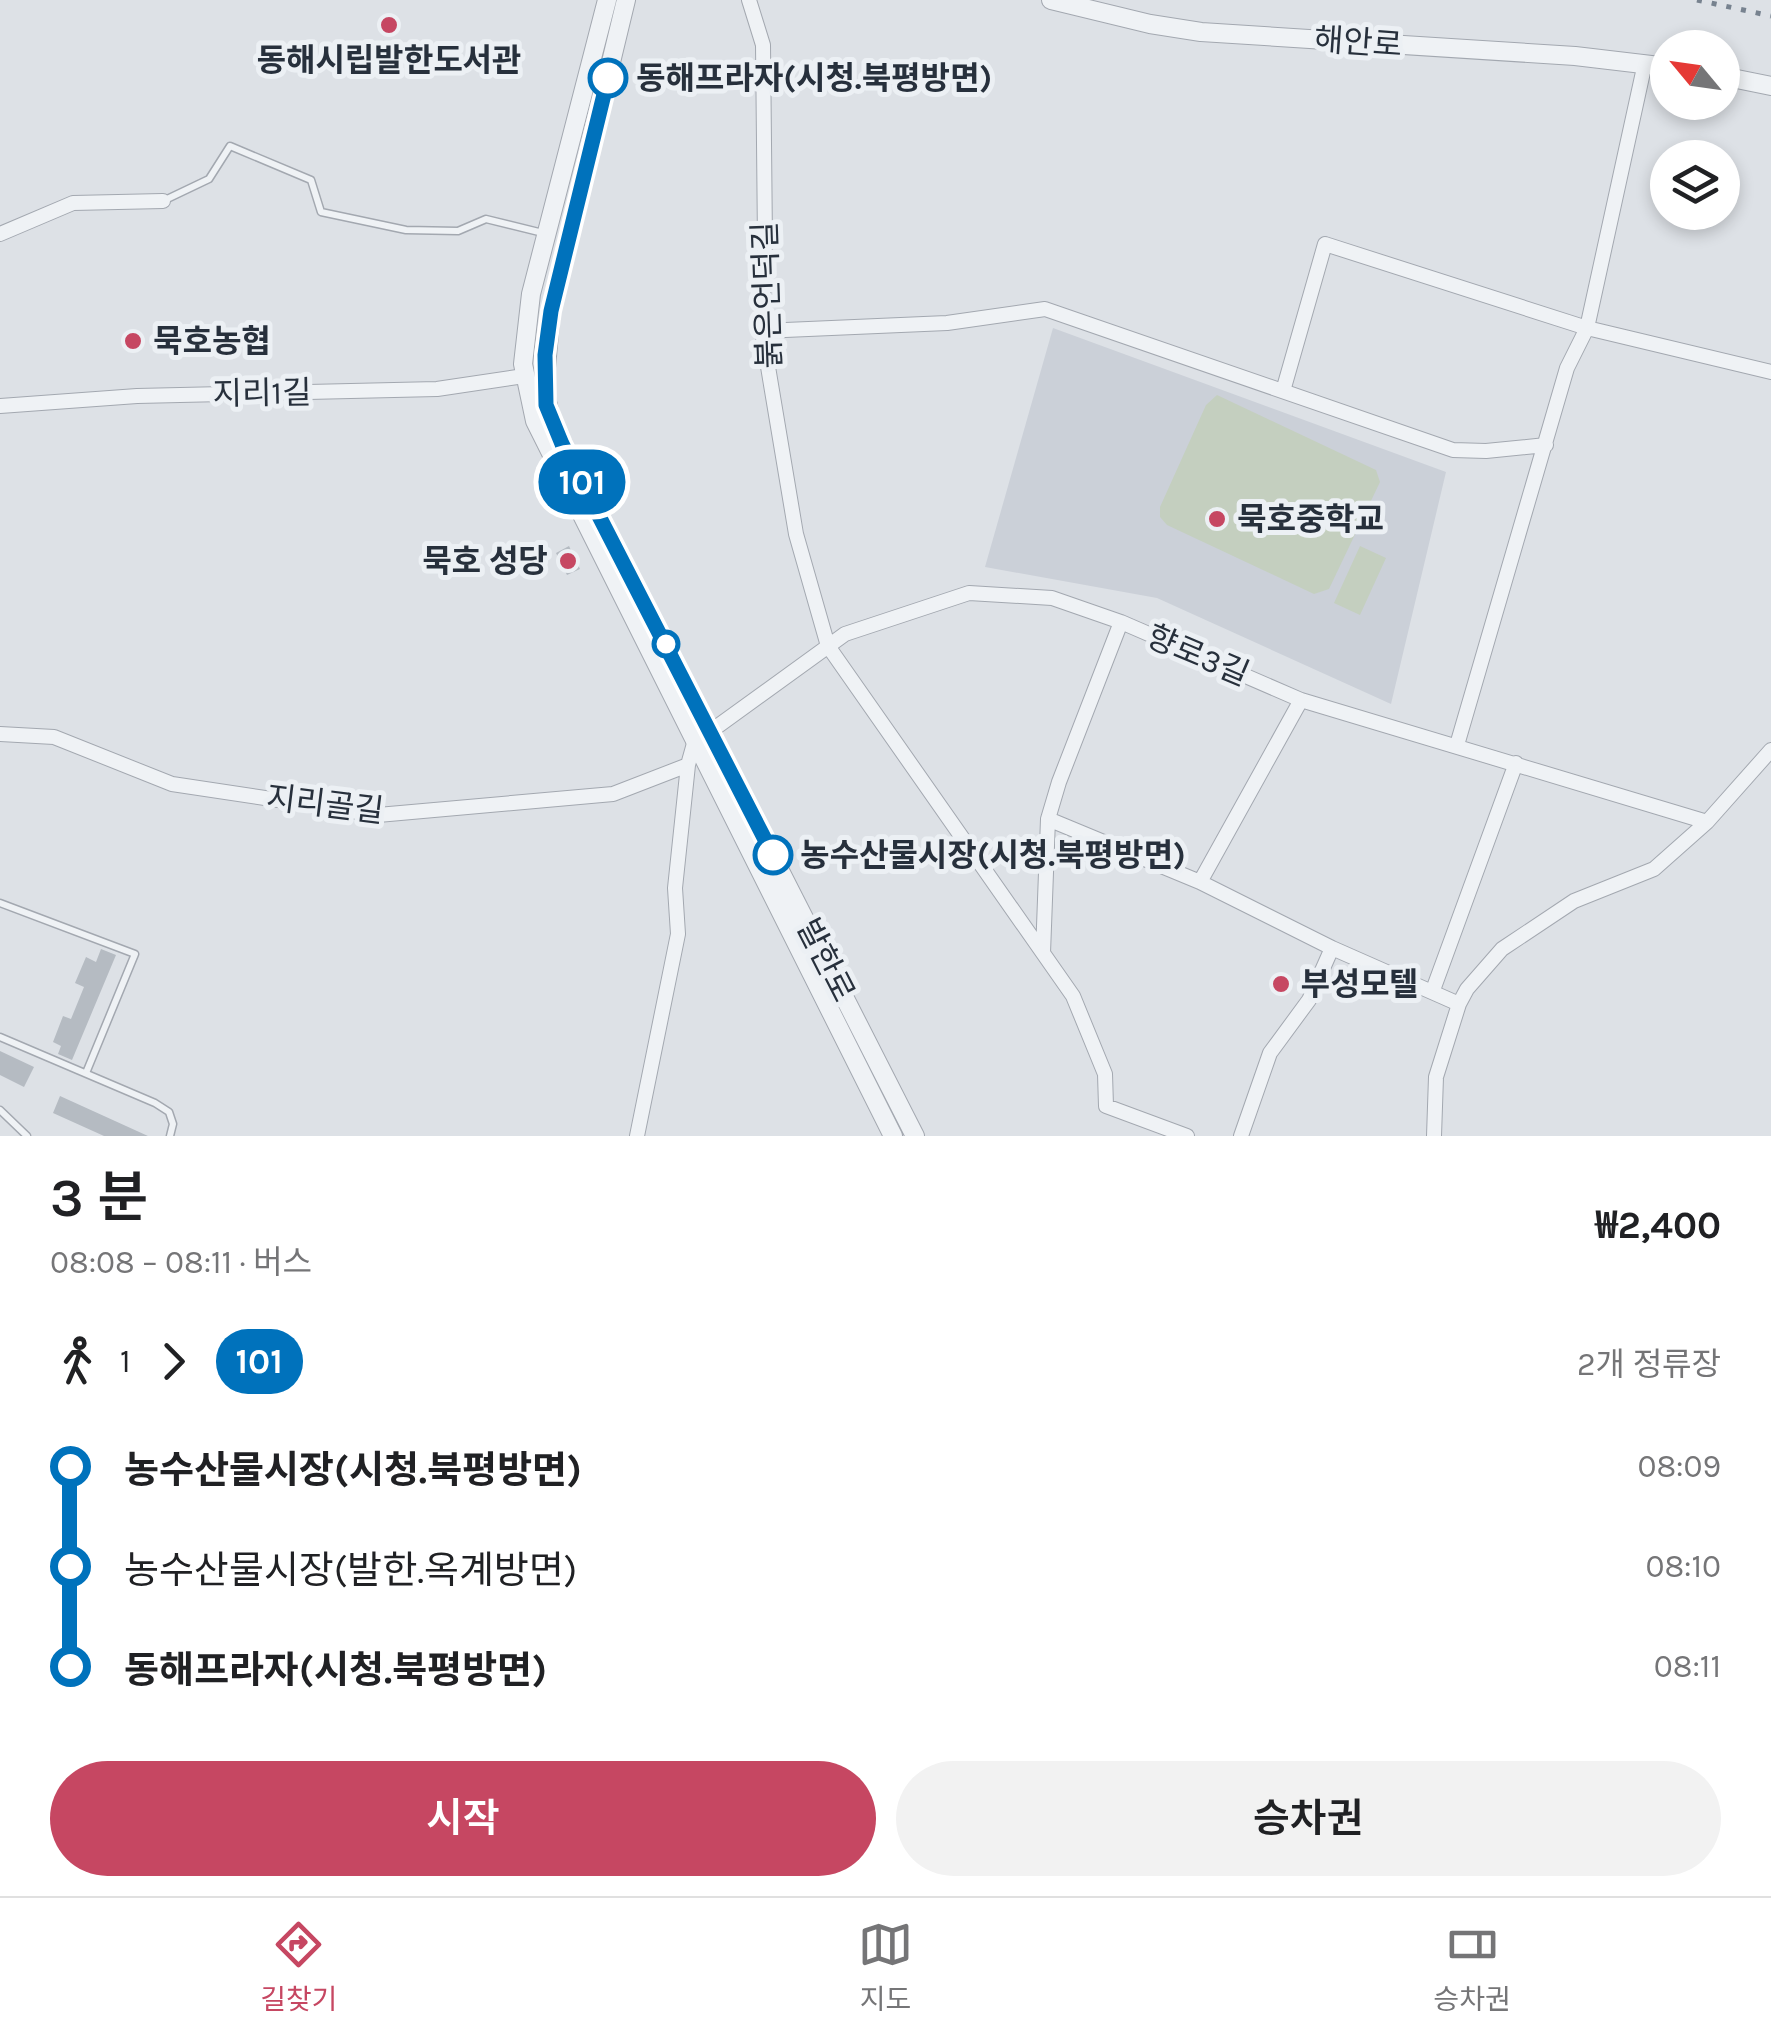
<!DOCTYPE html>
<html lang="ko">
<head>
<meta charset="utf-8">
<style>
	:root { --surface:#fff; --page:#f2f2f2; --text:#202124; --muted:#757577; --line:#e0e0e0; --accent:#c64762 }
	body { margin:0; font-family:Karla,"Noto Sans KR",sans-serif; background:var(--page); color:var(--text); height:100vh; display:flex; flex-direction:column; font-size:38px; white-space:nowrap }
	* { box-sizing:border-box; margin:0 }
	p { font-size:32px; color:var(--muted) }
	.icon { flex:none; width:55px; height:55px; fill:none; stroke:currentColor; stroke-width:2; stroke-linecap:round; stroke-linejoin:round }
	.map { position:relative; height:1136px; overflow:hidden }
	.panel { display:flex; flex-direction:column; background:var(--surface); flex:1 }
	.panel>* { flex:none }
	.badge { padding:0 20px; border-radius:32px; font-size:35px; line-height:65px }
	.needle { width:65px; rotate:299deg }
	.controls { position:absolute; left:1650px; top:30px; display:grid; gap:20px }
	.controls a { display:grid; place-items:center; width:90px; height:90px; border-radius:50%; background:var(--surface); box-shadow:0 5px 15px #0003; font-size:50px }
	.map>.badge { position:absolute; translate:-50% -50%; box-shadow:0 0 0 5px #fff }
	.legs { display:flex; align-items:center; gap:15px; height:110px; padding:0 50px; font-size:32px }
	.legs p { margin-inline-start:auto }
	.headline { display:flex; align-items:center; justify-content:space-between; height:170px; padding:0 50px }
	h1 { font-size:55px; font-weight:600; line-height:75px }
	.primary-button { display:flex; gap:20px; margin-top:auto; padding:20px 50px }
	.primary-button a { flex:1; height:115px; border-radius:60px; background:var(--accent); color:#fff; font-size:40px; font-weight:600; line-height:115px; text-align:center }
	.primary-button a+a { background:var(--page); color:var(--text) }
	ul { padding:0 50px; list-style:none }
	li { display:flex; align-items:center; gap:35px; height:100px; font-size:38px }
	li i { display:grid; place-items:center; width:15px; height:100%; margin:0 12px; background:currentColor }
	li i::after { content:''; width:25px; height:25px; margin:-12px; border:8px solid; border-radius:50%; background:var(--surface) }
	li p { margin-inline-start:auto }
	li:first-child i { background:linear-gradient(#0000 50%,currentColor 0) }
	li:last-child i { background:linear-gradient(currentColor 50%,#0000 0) }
	.menu { display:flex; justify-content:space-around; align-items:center; height:140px; border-top:2px solid var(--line); background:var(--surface); font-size:28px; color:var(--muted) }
	.menu a { display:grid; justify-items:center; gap:5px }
	.menu .current { color:var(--accent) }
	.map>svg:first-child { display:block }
	.built { fill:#cbd0d8 }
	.green { fill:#c4cfbf }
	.building { fill:#b5bbc2 }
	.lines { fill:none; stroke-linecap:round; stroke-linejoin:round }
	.service-casing { stroke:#a3a8b0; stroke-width:9 }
	.minor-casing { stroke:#a3a8b0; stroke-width:16 }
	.tertiary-casing { stroke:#a3a8b0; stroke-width:20 }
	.service { stroke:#eff2f5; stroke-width:6 }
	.minor { stroke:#eff2f5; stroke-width:14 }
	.tertiary { stroke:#eff2f5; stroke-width:18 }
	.rail { stroke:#77828f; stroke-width:5; stroke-dasharray:5 10; stroke-linecap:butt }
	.line-1-casing { stroke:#fff; stroke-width:22 }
	.line-1 { stroke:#0072bc; stroke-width:15 }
	.poi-dot { fill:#c64762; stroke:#ecf0f4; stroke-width:4 }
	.stop-1-dot { fill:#fff; stroke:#0072bc; stroke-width:5 }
	.labels { text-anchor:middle; stroke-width:10; stroke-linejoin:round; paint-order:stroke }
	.street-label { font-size:32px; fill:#27303c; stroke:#ecf0f4 }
	.poi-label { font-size:32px; font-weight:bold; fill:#27303c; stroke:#ecf0f4; text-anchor:start }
	.stop-label { font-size:32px; font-weight:bold; fill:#27303c; stroke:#ecf0f4; text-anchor:start }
</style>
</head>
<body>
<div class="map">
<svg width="1771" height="1136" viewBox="0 0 1771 1136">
	<rect width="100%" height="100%" fill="#dde1e6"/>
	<path class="built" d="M 1053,328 L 1446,472 L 1391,704 L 1157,598 L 985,567 Z"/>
	<path class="green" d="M 1217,395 L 1376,470 L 1380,482 L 1329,589 L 1314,594 L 1167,525 L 1160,517 L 1160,507 L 1206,405 Z
		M 1360,546 L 1386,558 L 1360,615 L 1334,603 Z"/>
	<path class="building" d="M 569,546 L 580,569 L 567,575 L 556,553 Z
		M 101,949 L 116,955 L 72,1060 L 58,1054 L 61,1046 L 53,1042 L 63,1016 L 71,1019 L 84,987 L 75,983 L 86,957 L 96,962 Z
		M 0,1051 L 34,1067 L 24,1087 L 0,1075 Z
		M 60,1096 L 148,1136 L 104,1136 L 53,1113 Z"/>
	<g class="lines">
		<defs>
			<path id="service" d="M 165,200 L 209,179 L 230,146 L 311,180 L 321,212 L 406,230 L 458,231 L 486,219 L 543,233
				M 0,903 L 135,954 L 86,1073
				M 0,1037 L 155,1103 L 169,1112 L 173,1124 L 170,1136
				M 0,1110 L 27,1136"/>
			<path id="minor" d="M 749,0 L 763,45 L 765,242 L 762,331 L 796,534 L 828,646 L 1073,996 L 1105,1074 L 1106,1106 L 1187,1136
				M 0,234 L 73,203 L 163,201
				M 762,331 L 947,323 L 1045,309 L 1453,450 L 1486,451 L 1546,445
				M 1283,391 L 1325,244 L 1587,328 L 1771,372
				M 0,406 L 137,396 L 437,389 L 524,376
				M 711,731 L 845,634 L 969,593 L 1052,598 L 1121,622 L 1301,700 L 1707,822
				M 0,734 L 54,737 L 172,784 L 378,815 L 613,794 L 688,765 L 695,740
				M 1457,745 L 1567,368 L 1587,328 L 1645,63
				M 1048,819 L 1200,882 L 1332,948 L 1459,1004
				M 1200,882 L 1301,700
				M 1043,953 L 1048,819 L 1059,782 L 1121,622
				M 1433,990 L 1516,763
				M 637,1136 L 678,934 L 675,888 L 688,765
				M 1241,1136 L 1270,1053 L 1309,1000 L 1332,948
				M 1434,1136 L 1436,1077 L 1459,1004 L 1467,989 L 1502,949 L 1574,901 L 1654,869 L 1707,822 L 1771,750"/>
			<path id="tertiary" d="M 607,0 L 531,294 L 523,364 L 535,421 L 893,1136
				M 626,0 L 551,311 L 544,390 L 552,422 L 562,443 L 915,1136
				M 1051,0 L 1150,24 L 1201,32 L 1575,56 L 1668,67
				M 1722,76 L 1771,86"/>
		</defs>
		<use href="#service" class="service-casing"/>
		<use href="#minor" class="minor-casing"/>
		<use href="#tertiary" class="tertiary-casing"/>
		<use href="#service" class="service"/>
		<use href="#minor" class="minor"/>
		<use href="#tertiary" class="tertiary"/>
		<path class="rail" d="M 1697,0 L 1771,16"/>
	</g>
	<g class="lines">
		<defs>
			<path id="line-1" d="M 608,78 L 551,311 L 545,355 L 546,405 L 562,444 L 773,855"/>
		</defs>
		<use href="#line-1" class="line-1-casing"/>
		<use href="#line-1" class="line-1"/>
	</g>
	<g class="poi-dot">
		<circle cx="389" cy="25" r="10"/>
		<circle cx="133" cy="341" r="10"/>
		<circle cx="1217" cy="519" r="10"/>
		<circle cx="568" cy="561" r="10"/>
		<circle cx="1281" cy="984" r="10"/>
	</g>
	<g class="stop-1-dot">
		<circle cx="608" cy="78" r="18"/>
		<circle cx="666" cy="644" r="12"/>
		<circle cx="773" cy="855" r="18"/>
	</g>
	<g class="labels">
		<g class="street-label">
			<text transform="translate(1358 42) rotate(4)" y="11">해안로</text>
			<text transform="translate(767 295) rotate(-92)" y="11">붉은언덕길</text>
			<text transform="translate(262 393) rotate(-1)" y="11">지리1길</text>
			<text transform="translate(1198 655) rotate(23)" y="11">향로3길</text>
			<text transform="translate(325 804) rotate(7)" y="11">지리골길</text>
			<text transform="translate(826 960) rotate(63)" y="11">발한로</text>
		</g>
		<g class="poi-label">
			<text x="389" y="71" text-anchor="middle">동해시립발한도서관</text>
			<text x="153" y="352">묵호농협</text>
			<text x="1237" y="530">묵호중학교</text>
			<text x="548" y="572" text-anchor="end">묵호 성당</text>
			<text x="1301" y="995">부성모텔</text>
		</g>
		<g class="stop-label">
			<text x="636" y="89">동해프라자(시청.북평방면)</text>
			<text x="800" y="866">농수산물시장(시청.북평방면)</text>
		</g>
	</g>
</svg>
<div class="controls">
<a><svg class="needle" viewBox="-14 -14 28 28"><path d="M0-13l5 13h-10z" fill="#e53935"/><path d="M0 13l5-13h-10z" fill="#757577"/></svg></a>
<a><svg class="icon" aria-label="layers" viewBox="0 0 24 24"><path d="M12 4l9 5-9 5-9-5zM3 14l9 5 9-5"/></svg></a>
</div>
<b class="badge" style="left:582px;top:482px;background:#0072bc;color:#fff">101</b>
</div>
<section class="panel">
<div class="headline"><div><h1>3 분</h1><p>08:08 – 08:11 · 버스</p></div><b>₩2,400</b></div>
<div class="legs"><svg class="icon" aria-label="walk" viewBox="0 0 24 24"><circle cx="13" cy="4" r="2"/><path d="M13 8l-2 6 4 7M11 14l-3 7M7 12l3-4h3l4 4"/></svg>1<svg class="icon" aria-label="forward" viewBox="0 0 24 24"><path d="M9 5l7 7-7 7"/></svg><b class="badge" style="background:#0072bc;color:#fff">101</b><p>2개 정류장</p></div>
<ul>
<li><i style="color:#0072bc"></i><b>농수산물시장(시청.북평방면)</b><p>08:09</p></li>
<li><i style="color:#0072bc"></i><span>농수산물시장(발한.옥계방면)</span><p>08:10</p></li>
<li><i style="color:#0072bc"></i><b>동해프라자(시청.북평방면)</b><p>08:11</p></li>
</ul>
<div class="primary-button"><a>시작</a><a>승차권</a></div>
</section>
<nav class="menu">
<a class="current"><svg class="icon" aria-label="directions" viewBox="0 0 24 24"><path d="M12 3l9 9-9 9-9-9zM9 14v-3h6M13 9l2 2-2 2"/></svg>길찾기</a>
<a><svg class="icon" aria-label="map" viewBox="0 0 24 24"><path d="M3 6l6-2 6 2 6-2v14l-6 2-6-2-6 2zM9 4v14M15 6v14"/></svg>지도</a>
<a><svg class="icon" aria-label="tickets" viewBox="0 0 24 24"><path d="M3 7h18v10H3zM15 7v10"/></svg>승차권</a>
</nav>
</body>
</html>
